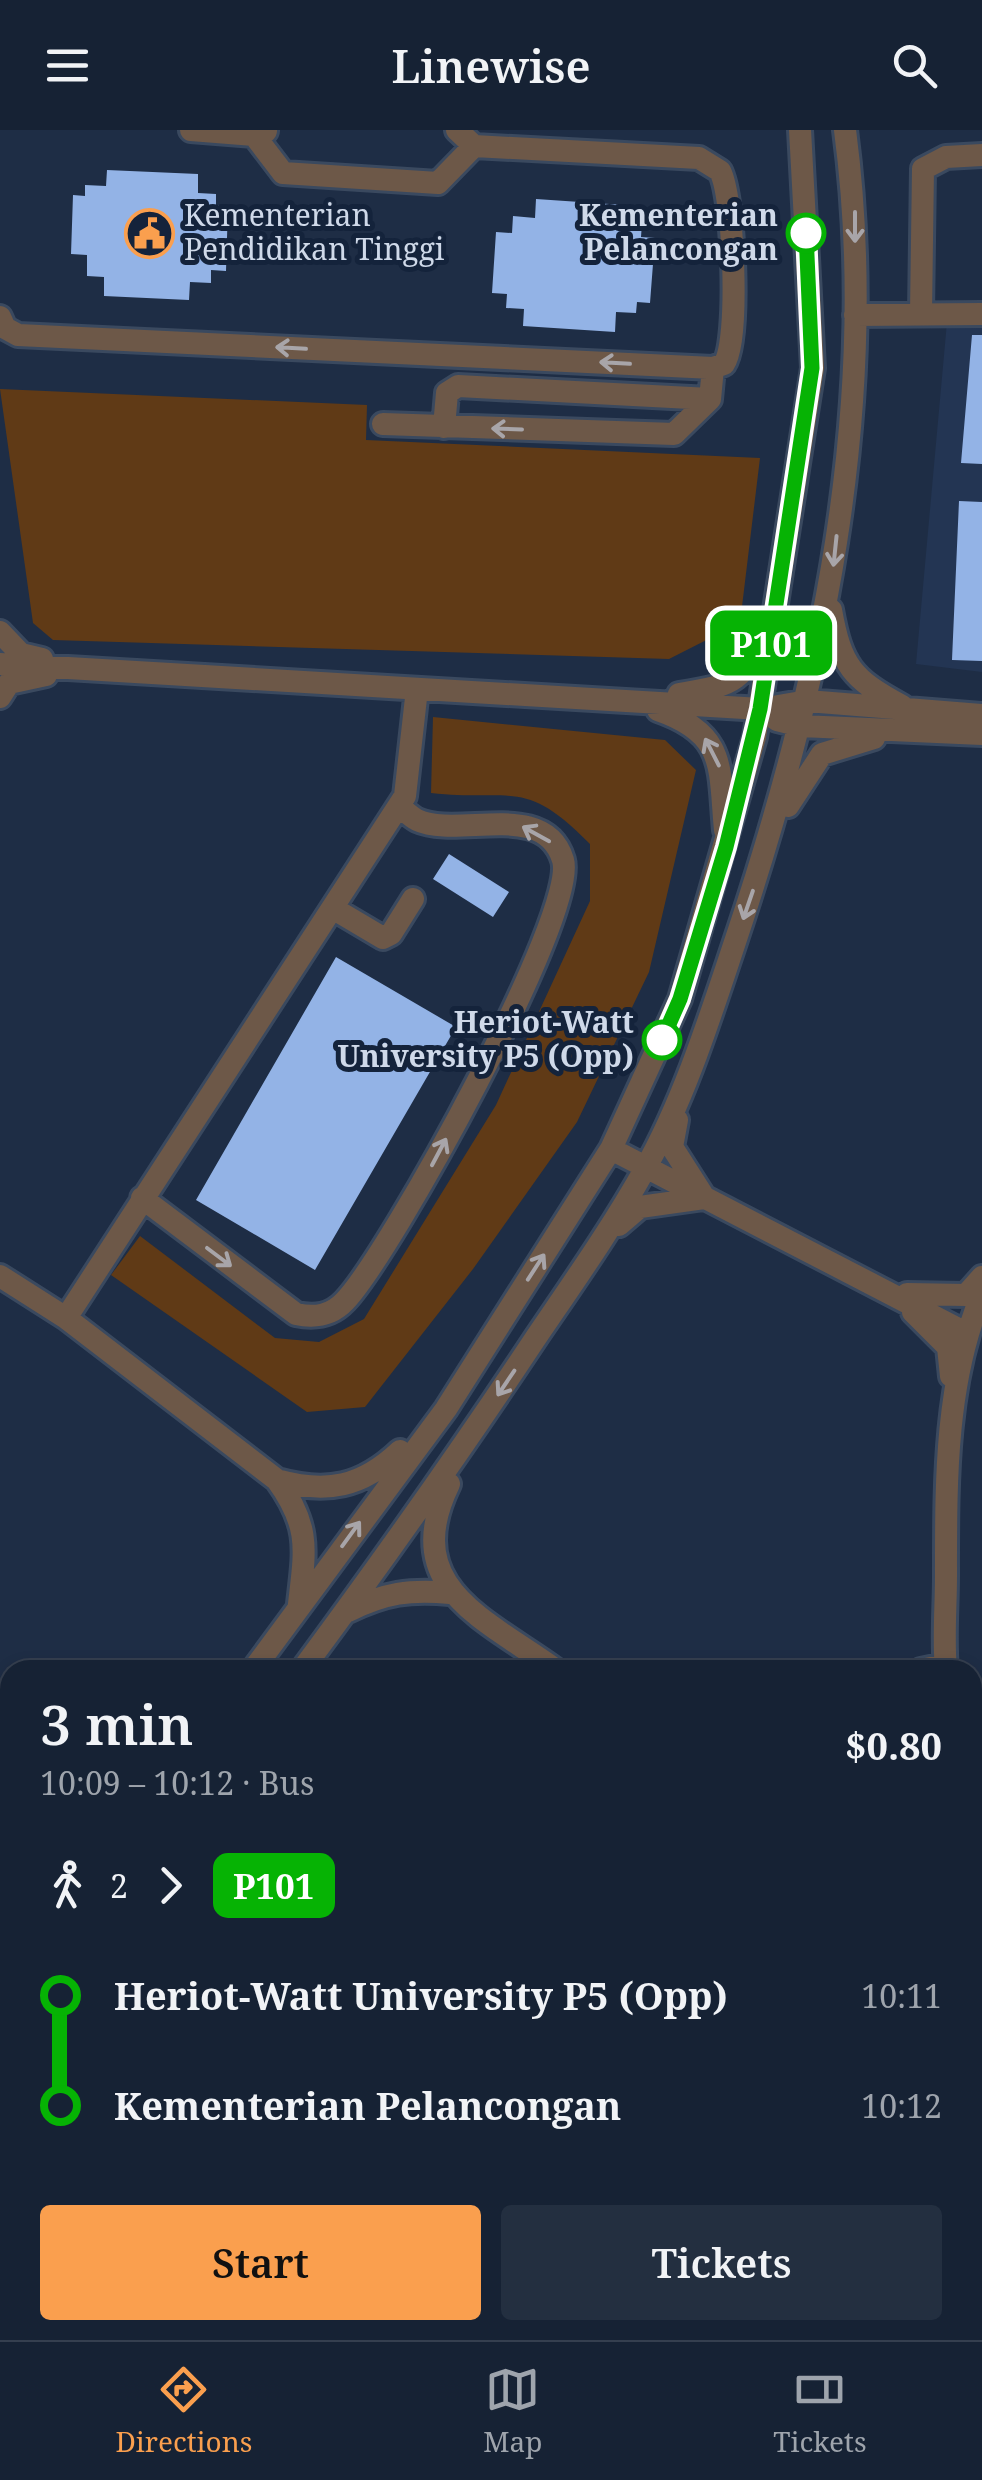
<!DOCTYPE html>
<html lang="en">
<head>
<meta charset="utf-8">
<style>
	:root { --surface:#162234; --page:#232f40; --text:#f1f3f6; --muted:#9ea4ac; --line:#353f4f; --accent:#fa9f4e }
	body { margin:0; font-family:"Noto Serif",serif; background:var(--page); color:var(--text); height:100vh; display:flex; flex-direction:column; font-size:38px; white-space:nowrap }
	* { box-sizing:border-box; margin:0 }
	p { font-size:32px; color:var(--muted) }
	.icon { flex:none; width:55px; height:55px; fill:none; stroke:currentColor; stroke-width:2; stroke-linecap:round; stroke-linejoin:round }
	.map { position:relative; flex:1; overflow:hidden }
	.sheet { position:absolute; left:0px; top:1530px; width:982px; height:680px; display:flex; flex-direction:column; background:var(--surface); border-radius:30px 30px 0 0; box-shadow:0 5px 15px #0003,0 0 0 2px var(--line) }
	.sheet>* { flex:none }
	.badge { padding:0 20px; border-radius:15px; font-size:35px; line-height:65px }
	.map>.badge { position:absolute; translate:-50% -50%; box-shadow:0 0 0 5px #fff }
	.legs { display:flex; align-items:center; gap:15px; height:110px; padding:0 40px; font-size:32px }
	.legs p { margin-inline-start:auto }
	.overview { display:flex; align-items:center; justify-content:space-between; height:170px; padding:0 40px }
	h1 { font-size:55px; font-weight:600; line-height:75px }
	.button { display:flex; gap:20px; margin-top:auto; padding:20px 40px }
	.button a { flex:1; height:115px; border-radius:10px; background:var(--accent); color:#111; font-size:40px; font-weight:600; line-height:115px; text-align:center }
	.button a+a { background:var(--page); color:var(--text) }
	ul { padding:0 40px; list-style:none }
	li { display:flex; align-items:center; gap:35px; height:110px; font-size:38px }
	li i { display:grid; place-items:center; width:15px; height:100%; margin:0 12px; background:currentColor }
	li i::after { content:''; width:25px; height:25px; margin:-12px; border:8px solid; border-radius:50%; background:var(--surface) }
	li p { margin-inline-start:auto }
	li:first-child i { background:linear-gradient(#0000 50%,currentColor 0) }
	li:last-child i { background:linear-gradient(currentColor 50%,#0000 0) }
	header { display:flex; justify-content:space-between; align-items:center; height:130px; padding:0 40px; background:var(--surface); font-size:45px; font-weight:600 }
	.dock { display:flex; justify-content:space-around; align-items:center; height:140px; border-top:2px solid var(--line); background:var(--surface); font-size:28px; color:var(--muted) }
	.dock a { display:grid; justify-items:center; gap:5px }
	.dock .selected { color:var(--accent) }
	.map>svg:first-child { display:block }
	.built { fill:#233553 }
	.green { fill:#603a16 }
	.forest { fill:#895b33 }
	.building { fill:#93b3e6 }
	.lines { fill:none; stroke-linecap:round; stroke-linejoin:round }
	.minor-casing { stroke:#3a495f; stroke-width:28 }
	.major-casing { stroke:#3a495f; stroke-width:30 }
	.minor { stroke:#6d5848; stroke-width:22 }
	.major { stroke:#ac8261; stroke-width:25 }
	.oneway { stroke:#a8a5a9 }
	.line-1-casing { stroke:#fff; stroke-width:22 }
	.line-1 { stroke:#06b304; stroke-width:15 }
	.stop-1-dot { fill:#fff; stroke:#06b304; stroke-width:5 }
	.labels { text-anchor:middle; stroke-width:10; stroke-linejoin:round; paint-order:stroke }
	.poi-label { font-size:30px; fill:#cfd9e9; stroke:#14233b; text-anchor:start }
	.stop-label { font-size:30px; font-weight:bold; fill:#cfd9e9; stroke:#14233b; text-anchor:end }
</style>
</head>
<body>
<header><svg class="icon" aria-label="menu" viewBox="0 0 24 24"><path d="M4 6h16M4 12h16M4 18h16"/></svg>Linewise<svg class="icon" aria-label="search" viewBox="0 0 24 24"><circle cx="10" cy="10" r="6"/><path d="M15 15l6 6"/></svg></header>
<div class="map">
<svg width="982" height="2210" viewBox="0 0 982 2210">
	<rect width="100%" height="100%" fill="#1e2d45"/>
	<path class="built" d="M 959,172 L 982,173 L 982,542 L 916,534 L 947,192 Z"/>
	<path class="green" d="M 0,259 L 367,275 L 366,310 L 760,328 L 740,493 L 669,529 L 53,510 L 33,493 Z
		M 433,587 L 665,610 L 696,640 L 649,842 L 577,992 L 473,1139 L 365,1277 L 307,1282 L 111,1145 L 140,1106 L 275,1208 L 319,1212 L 364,1189 L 496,975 L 590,771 L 590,714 C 524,647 514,672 431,663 Z"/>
	<path class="forest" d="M 10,1987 L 10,2200 L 393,2200 L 401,2210 L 0,2210 L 0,1998 Z"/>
	<path class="building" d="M 107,40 L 198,44 L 198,63 L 216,64 L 216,75 L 228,75 L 226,141 L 211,140 L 211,153 L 190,152 L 189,170 L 104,166 L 104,147 L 87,146 L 87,125 L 71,124 L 73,65 L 85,66 L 85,55 L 106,56 Z
		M 536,69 L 624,75 L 622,92 L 642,93 L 641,107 L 655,108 L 650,173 L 637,172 L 636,183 L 616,182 L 615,202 L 523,196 L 524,179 L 506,178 L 507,164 L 492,163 L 496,102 L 512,103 L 513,86 L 535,88 Z
		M 972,205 L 982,205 L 982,334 L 961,333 Z
		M 959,371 L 982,372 L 982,531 L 952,530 Z
		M 449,724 L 509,762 L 493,787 L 433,749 Z
		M 336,827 L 456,897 L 315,1140 L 196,1070 Z"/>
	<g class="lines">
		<defs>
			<path id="minor" d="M 191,0 L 254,5 L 266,1
				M 254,5 L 283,43 L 438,53 L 474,16
				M 921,183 L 923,39 L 946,27 L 982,25
				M 855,185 L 982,184
				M 0,187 L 5,198 L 18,205 L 713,238 L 724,234 C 740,211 734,67 720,41 L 699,28 L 474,16 L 457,0
				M 383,294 L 674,304 L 710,269 L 713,238
				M 444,297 L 447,263 L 458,256 L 710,269
				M 831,480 C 841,536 852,549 902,576
				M 0,502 L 21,524 L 42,529
				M 0,534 L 761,579 L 807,571 L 982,585
				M 679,564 C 736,555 745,552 764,495
				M 0,567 L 9,553 L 46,545
				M 761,579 L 777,590 L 801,596 L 982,604
				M 658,580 C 727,604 719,637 725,700
				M 788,676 L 822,624 L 874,608
				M 334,779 L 383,808 L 391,804 L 413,769
				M 677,990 L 672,1017 L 702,1064
				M 611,1019 L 966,1203
				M 142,1068 L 296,1184 C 315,1188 331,1186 345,1171 C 390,1124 579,783 563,730 C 545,669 458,709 417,690 C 411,687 404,680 399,676
				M 619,1095 L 640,1077 L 704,1068
				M 0,1146 L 66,1188 L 277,1350 C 311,1397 305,1420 299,1474
				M 907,1164 L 966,1165 L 982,1147
				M 913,1182 L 948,1217 L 951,1246
				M 66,1188 L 405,666 L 417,559
				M 277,1350 C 327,1364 362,1357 400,1321
				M 449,1354 C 399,1457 484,1488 556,1540
				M 348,1481 C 385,1463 410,1459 450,1463
				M 253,1540 L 446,1279 L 611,1019 L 680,869 L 755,607 L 813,238 L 800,0
				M 302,1540 C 382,1432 460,1322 535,1209 C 573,1153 612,1098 645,1039 C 684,970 710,887 735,812 C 822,552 881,275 845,0
				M 921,1540 L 945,1535
				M 946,1540 C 943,1510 946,1477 946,1447 C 946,1352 945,1252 982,1164
				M 972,1576 L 982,1574
				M 972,1656 L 982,1697
				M 972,1868 L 982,1857
				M 0,1870 L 10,1859
				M 0,1929 L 10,1917
				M 972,2174 L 982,2184"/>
			<path id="major" d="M 0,1736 L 10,1745
				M 0,1786 L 10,1794
				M 436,2200 L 444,2210
				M 483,2200 L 491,2210"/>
		</defs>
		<use href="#minor" class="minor-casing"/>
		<use href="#major" class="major-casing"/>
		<use href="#minor" class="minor"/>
		<use href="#major" class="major"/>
	</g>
	<defs><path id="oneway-shaft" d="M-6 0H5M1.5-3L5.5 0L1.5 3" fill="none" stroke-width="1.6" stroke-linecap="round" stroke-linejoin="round" transform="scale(2.5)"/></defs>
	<g class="oneway">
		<use href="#oneway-shaft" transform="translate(855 97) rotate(90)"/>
		<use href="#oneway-shaft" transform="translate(291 218) rotate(-177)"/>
		<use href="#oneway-shaft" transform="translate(615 233) rotate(-177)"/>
		<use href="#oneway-shaft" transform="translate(507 299) rotate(-178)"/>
		<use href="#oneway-shaft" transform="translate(835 421) rotate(96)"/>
		<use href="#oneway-shaft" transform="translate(712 622) rotate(-117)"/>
		<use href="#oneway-shaft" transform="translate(536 704) rotate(-151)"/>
		<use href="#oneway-shaft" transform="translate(748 775) rotate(109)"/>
		<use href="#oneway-shaft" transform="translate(439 1022) rotate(-62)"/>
		<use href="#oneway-shaft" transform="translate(219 1127) rotate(37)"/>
		<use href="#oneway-shaft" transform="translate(536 1137) rotate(-57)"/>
		<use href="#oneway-shaft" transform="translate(506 1253) rotate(124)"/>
		<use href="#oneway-shaft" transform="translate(351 1404) rotate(-54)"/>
	</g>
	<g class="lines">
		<defs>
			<path id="line-1" d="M 662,910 L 680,869 L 726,717 L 760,579 L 812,238 L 806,103"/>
		</defs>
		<use href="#line-1" class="line-1-casing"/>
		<use href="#line-1" class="line-1"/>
	</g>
	<defs>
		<symbol id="civic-ring" viewBox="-11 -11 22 22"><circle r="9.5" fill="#14233b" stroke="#fa9f4e" stroke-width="1.5"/><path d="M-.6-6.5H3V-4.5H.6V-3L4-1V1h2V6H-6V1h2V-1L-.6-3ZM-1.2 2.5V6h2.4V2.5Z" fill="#fa9f4e"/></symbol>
	</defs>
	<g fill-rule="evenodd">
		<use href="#civic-ring" x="122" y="76" width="55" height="55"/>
	</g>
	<g class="stop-1-dot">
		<circle cx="806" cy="103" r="18"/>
		<circle cx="662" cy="910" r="18"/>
	</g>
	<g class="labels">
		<g class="poi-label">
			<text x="184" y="96">Kementerian<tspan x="184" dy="34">Pendidikan Tinggi</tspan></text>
		</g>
		<g class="stop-label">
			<text x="778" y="96">Kementerian<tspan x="778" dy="34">Pelancongan</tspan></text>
			<text x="634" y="903">Heriot-Watt<tspan x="634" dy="34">University P5 (Opp)</tspan></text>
		</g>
	</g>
</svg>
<b class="badge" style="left:771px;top:513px;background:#06b304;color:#fff">P101</b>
<section class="sheet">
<div class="overview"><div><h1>3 min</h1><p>10:09 – 10:12 · Bus</p></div><b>$0.80</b></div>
<div class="legs"><svg class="icon" aria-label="walk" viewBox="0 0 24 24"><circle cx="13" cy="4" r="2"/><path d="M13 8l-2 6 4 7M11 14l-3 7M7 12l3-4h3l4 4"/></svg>2<svg class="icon" aria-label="forward" viewBox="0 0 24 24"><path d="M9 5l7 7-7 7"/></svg><b class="badge" style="background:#06b304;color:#fff">P101</b></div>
<ul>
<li><i style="color:#06b304"></i><b>Heriot-Watt University P5 (Opp)</b><p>10:11</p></li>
<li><i style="color:#06b304"></i><b>Kementerian Pelancongan</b><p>10:12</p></li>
</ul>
<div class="button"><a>Start</a><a>Tickets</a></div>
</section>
</div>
<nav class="dock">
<a class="selected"><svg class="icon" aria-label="directions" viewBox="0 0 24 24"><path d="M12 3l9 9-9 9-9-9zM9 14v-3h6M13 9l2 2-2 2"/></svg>Directions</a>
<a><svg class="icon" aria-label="map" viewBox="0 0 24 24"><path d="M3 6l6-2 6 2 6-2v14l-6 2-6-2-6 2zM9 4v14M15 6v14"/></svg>Map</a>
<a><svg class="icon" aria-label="tickets" viewBox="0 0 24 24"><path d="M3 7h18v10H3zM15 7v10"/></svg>Tickets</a>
</nav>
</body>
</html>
